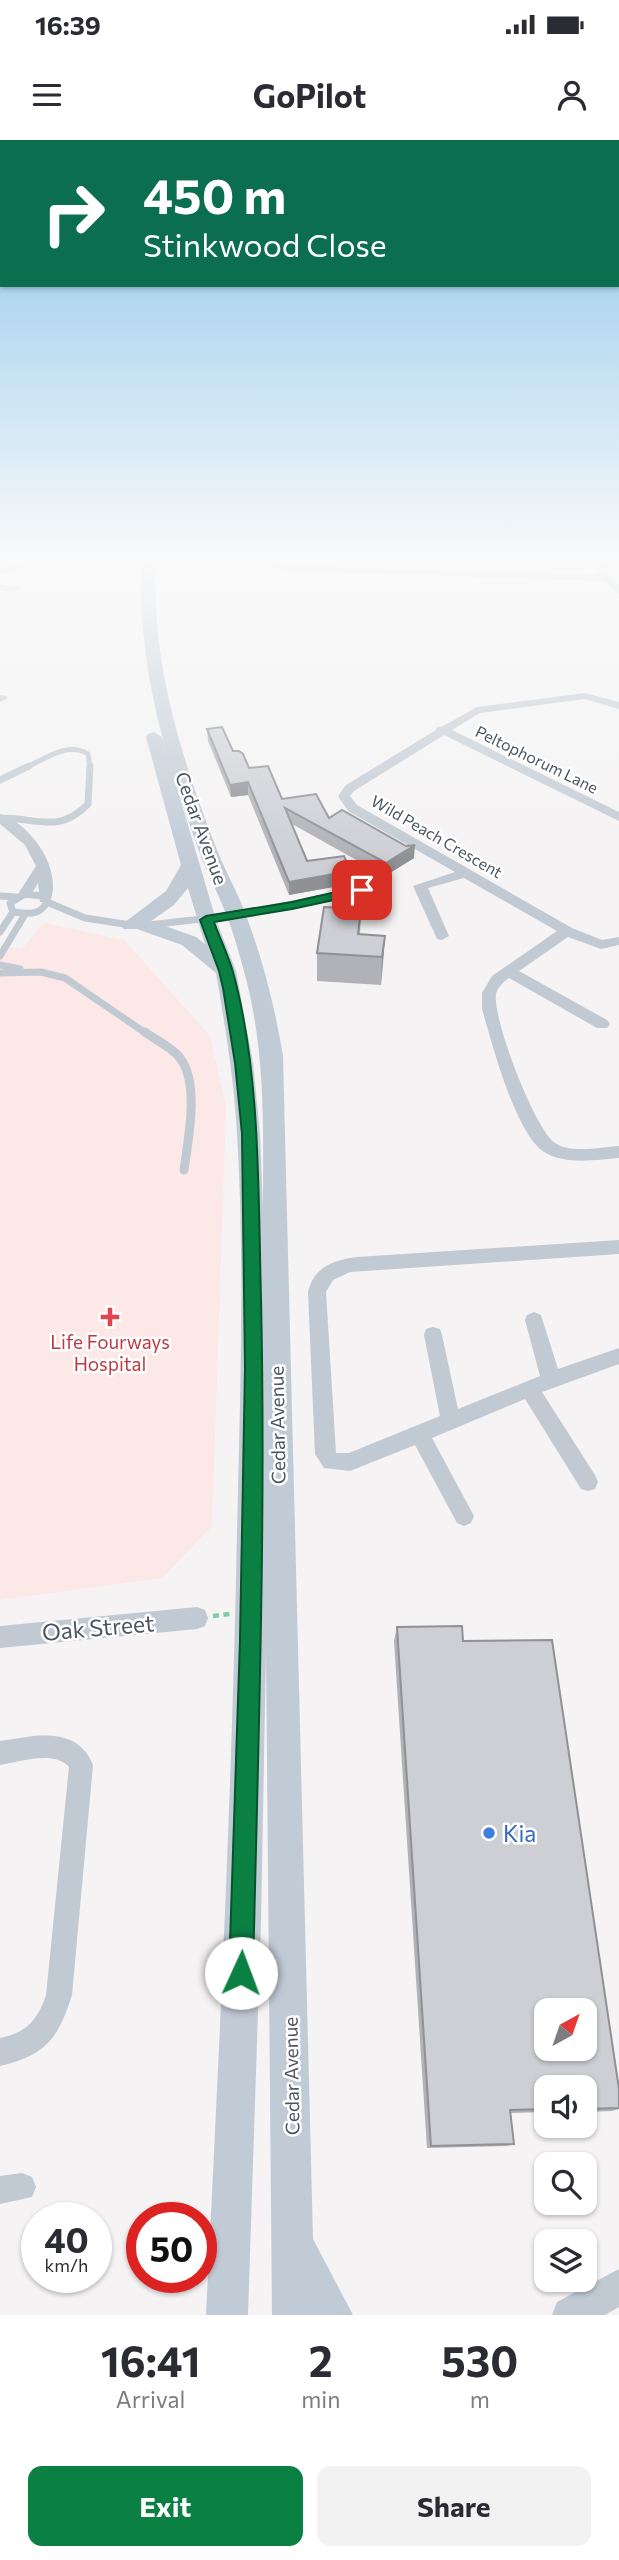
<!DOCTYPE html>
<style>
:root{--surface:#fff;--page:#f2f2f3;--text:#2b2b33;--muted:#7c7c81;--accent:#0b8043}
body{margin:0;font-family:Commissioner,sans-serif;background:var(--page);color:var(--text);height:100vh;display:flex;flex-direction:column;font-size:26px;white-space:nowrap}
*{box-sizing:border-box;margin:0}
p{font-size:23px;color:var(--muted)}
.icon{flex:none;width:38px;height:38px;fill:none;stroke:currentColor;stroke-width:2;stroke-linecap:round;stroke-linejoin:round}
.map{position:relative;height:2175px;overflow:hidden}
.sheet{display:flex;flex-direction:column;background:var(--surface);flex:1}
.sheet>*{flex:none}
.hud{position:absolute;left:0px;top:0px;width:620px;height:147px;box-shadow:0 2px 5px #0004;background:#0b6e4f;color:#fff;overflow:hidden}
.needle{width:46px;rotate:40deg}
.tools{position:absolute;left:534px;top:1858px;display:grid;gap:14px}
.tools a{display:grid;place-items:center;width:63px;height:63px;border-radius:14px;background:var(--surface);box-shadow:0 2px 5px #0004;font-size:35px}
.speed{position:absolute;left:21px;top:2062px;display:flex;gap:14px;font-size:35px;font-weight:700;text-align:center}
.speed>*{display:grid;place-content:center;width:91px;height:91px;border-radius:50%;background:var(--surface);box-shadow:0 2px 5px #0004;line-height:1}
.speed small{font-size:18px;font-weight:400}
.speed .limit{border:10px solid #d22;background:#fff;color:#111}
.pin{position:absolute;display:grid;place-items:center;width:60px;height:60px;color:#fff;margin:-30px;border-radius:14px;box-shadow:0 4px 10px #0006}
.me{position:absolute;width:77px;margin:-38px;rotate:2deg;stroke-linejoin:round;filter:drop-shadow(0 0 5px #0008)}
.turn{display:flex;align-items:center;gap:24px;height:147px;padding:0 28px;font-size:32px}
.turn .icon{width:91px;height:91px;stroke-width:2.5}
.turn b{display:block;font-size:49px;line-height:60px}
.eta{display:flex;justify-content:space-evenly;align-items:center;height:119px;text-align:center}
.eta b{font-size:42px;font-weight:700;line-height:49px}
.primary-button{display:flex;gap:14px;margin-top:auto;padding:14px 28px}
.primary-button a{flex:1;height:80px;border-radius:14px;background:var(--accent);color:#fff;font-size:28px;font-weight:700;line-height:80px;text-align:center}
.primary-button a+a{background:var(--page);color:var(--text)}
.status{display:flex;justify-content:space-between;align-items:center;height:49px;padding:0 35px;background:var(--surface);direction:ltr}
.status svg{height:19px;fill:currentColor}
header{display:flex;justify-content:space-between;align-items:center;height:91px;padding:0 28px;background:var(--surface);font-size:32px;font-weight:700}
.map>svg:first-child{display:block}
</style>
<div class="status"><b>16:39</b><svg viewBox="0 0 49 12"><path d="M0 12V9h3v3zM5 12V6h3v6zM10 12V3h3v9zM15 12V0h3v12zM26 1h20v11H26zM47 4h2v5h-2z"/></svg></div>
<header><svg class="icon" aria-label="menu" viewBox="0 0 24 24"><path d="M4 6h16M4 12h16M4 18h16"/></svg>GoPilot<svg class="icon" aria-label="person" viewBox="0 0 24 24"><circle cx="12" cy="8" r="4"/><path d="M4 21q1-7 8-7t8 7"/></svg></header>
<div class="map">
<svg width="619" height="2175" viewBox="0 0 619 2175">
<rect width="100%" height="100%" fill="#f5f3f3"/>
<path fill="#fce8e6" d="M44 783 124 800 210 896 226 967 212 1386 162 1438 0 1460V805L22 809Z"/>
<g fill="none" stroke-linecap="round" stroke-linejoin="round">
<path stroke="#7ad0a6" stroke-width="4.5" stroke-dasharray="6 4.5" stroke-linecap="butt" d="M213 1476 230 1474"/>
<path stroke="#c1cad2" stroke-width="5" d="M25 628C45 619 68 601 88 614L90 628"/>
<path stroke="#c1cad2" stroke-width="7" d="M0 640 29 626
M1 678C37 678 59 694 88 664L90 626
M25 754 42 756 47 762C40 776 27 774 13 772L10 763Z
M0 756 16 757
M47 762 85 778 131 785
M149 785 236 775 368 749
M0 792 13 772
M0 816 24 776
M0 825 20 829
M0 833 41 832 65 838 147 894"/>
<path stroke="#c1cad2" stroke-width="9" d="M145 892C155 900 172 907 180 918 200 944 188 1000 184 1030"/>
<path fill="#c1cad2" fill-rule="evenodd" d="M51 415H69L0 435V429Z
M255 415H265L269 421 286 425 599 435 595 415H605L609 434 619 445V454L604 441 286 431 263 425Z
M0 444 18 447 19 449 14 452 0 450Z
M585 553 619 562V569L585 559 480 573 452 590 619 672V681L444 595 354 651 350 656 357 665 572 788 602 800 619 797V805L601 809 568 797 519 831 607 880 610 884 607 888H597L509 838C503 842 498 847 496 854 492 878 535 990 555 1003 571 1014 601 1007 619 1006V1018C596 1020 565 1025 544 1012 515 993 492 903 482 869V853L492 836 557 791 464 738 428 748 449 796 442 800 437 799 413 746 455 732 348 671 338 656 346 645 436 590 437 587 443 586 477 567Z
M0 555 6 556 8 558 0 562Z
M0 674C31 684 63 729 50 762H40L38 743 30 757 25 758 18 754 36 726 25 705 0 684Z
M619 1100V1114L350 1132 333 1140 326 1152 336 1313H349L440 1276 424 1195 426 1189 433 1187 440 1189 442 1195 458 1269 540 1236 525 1180 527 1175 534 1172 541 1175 558 1229 619 1208V1224L542 1252 595 1335 598 1342 595 1349 588 1351 581 1349 525 1259 432 1298 474 1376 471 1383 464 1386 457 1383 415 1305 350 1331 324 1328 315 1314 308 1152C314 1127 333 1120 357 1117Z
M197 1467 205 1470 208 1478 205 1486 197 1489 0 1508V1486Z
M33 1596C60 1594 82 1598 93 1625L72 1855C58 1899 46 1915 0 1926V1898C26 1893 38 1880 46 1855L69 1627C54 1610 20 1622 0 1625V1601Z
M22 2033 32 2037 36 2047 32 2057 0 2064V2036Z"/>
<path fill="#c1cad2" fill-rule="evenodd" d="M619 2129V2167L605 2175H552L557 2162Z"/>
<path fill="#c1cbd6" fill-rule="evenodd" d="M142 415H156C150 518 180 615 217 710 225 731 237 751 245 773 263 819 275 868 283 916L313 2099 353 2175H272L266 1512 261 1781 248 2175H206C219 1914 232 1653 237 1392 240 1260 245 1125 237 993 234 939 225 886 216 833L182 805 137 789H124L121 785 166 751 181 725 146 597 148 594 154 592 162 597 216 780 236 831 253 923 260 994 263 1068C263 987 266 914 245 835 239 813 233 790 224 769 216 749 206 731 199 711 164 615 135 517 142 415ZM188 748 205 804 196 797 151 781 174 765Z"/>
</g>
<path fill="#b0b2b7" d="M207 589 233 611 282 659 329 678 414 718 385 736 292 684 307 721 351 731 350 744 289 755 248 655 231 657 208 601Z
M361 769 360 794 385 796 381 845 317 841V813Z
M397 1487 463 1501 619 1949V1969L612 1971 584 1972V1948H546V1972L511 1973 514 2004 507 2006 427 2008 394 1501Z"/>
<path fill="#909195" d="M248 642V655L231 657 230 645Z
M415 705 414 718 385 736 386 723Z
M351 731 350 744 289 755V742Z
M385 796 383 823 381 845 382 817Z"/>
<path fill="#cdcfd5" stroke="#909195" stroke-width="2" fill-rule="evenodd" d="M222 587 233 611H239L243 614 249 628 268 626 282 659 316 654 329 678 342 670 406 706 415 705 386 723 285 668 307 721 344 716 351 731 289 742 248 642 230 645 207 589Z
M324 767 361 769 358 794 385 796 382 817 317 813Z
M462 1486 463 1501 552 1500 619 1949V1968L584 1969V1948H546V1969L510 1970 514 2004 431 2006 397 1487ZM546 1871H584V1909H546Z"/>
<linearGradient id="sky" x2="0" y2="1"><stop stop-color="#85c3ea"/><stop offset="0.58" stop-color="#fafafa"/><stop offset="1" stop-color="#fafafa" stop-opacity="0"/></linearGradient>
<rect width="619" height="720" fill="url(#sky)"/>
<path fill="#0b8043" stroke="#07532c" stroke-width="2" d="M362 746 368 750 366 753 292 769 214 782C220 799 228 815 233 832 261 934 258 1054 261 1159 266 1384 258 1609 253 1833L249 1842 241 1845 232 1842 229 1833 240 1500 245 1228 242 994 235 923 223 848 219 831 200 780 206 776 292 762Z"/>
<path fill="#e0444e" stroke="#fff" stroke-width="2.5" d="M106.5 1166.5h7v7h7v7h-7v7h-7v-7h-7v-7h7z"/>
<circle fill="#3f7fe0" stroke="#fff" stroke-width="2.5" cx="489" cy="1693" r="7"/>
<g text-anchor="middle" dominant-baseline="central" stroke-width="5" stroke-linejoin="round" paint-order="stroke">
<g font-size="16" fill="#4a5661" stroke="#fff">
<text transform="translate(537 619) rotate(26)">Peltophorum Lane</text>
<text transform="translate(437 696) rotate(30)">Wild Peach Crescent</text>
</g>
<g font-size="19" fill="#4a5661" stroke="#fff">
<text transform="translate(202 688) rotate(70)">Cedar Avenue</text>
<text transform="translate(277 1285) rotate(-91)">Cedar Avenue</text>
<text transform="translate(291 1936) rotate(-91)">Cedar Avenue</text>
</g>
<g font-size="19" fill="#be3a42" stroke="#fff">
<text x="110" y="1201">Life Fourways<tspan x="110" dy="22">Hospital</tspan></text>
</g>
<g font-size="23" fill="#4a5661" stroke="#fff">
<text transform="translate(98 1487) rotate(-5)">Oak Street</text>
</g>
<g font-size="23" fill="#366cbe" stroke="#fff" text-anchor="start">
<text x="503" y="1693">Kia</text>
</g>
</g>
</svg>
<div class="tools">
<a><svg class="needle" viewBox="-14 -14 28 28"><path d="M0-13l5 13h-10z" fill="#e53935"/><path d="M0 13l5-13h-10z" fill="#7c7c81"/></svg></a>
<a><svg class="icon" aria-label="sound" viewBox="0 0 24 24"><path d="M4 9h4l5-4v14l-5-4H4zM17 9q2 3 0 6"/></svg></a>
<a><svg class="icon" aria-label="search" viewBox="0 0 24 24"><circle cx="10" cy="10" r="6"/><path d="M15 15l6 6"/></svg></a>
<a><svg class="icon" aria-label="layers" viewBox="0 0 24 24"><path d="M12 4l9 5-9 5-9-5zM3 14l9 5 9-5"/></svg></a>
</div>
<div class="speed"><div>40<small>km/h</small></div><div class="limit">50</div></div>
<div class="pin" style="left:362px;top:750px;background:#d93025"><svg class="icon" aria-label="arrive" viewBox="0 0 24 24"><path d="M6 21V4h12l-3 4 3 4H6"/></svg></div>
<svg class="me" style="left:241px;top:1833px" viewBox="-20 -20 40 40"><circle r="19" fill="#fff"/><path d="M0-13L10 11 0 6-10 11z" fill="#0b8043"/></svg>
<div class="hud">
<div class="turn"><svg class="icon" aria-label="right" viewBox="0 0 24 24"><path d="M7 20v-9h11M14 6l5 5-5 5"/></svg><div><b>450 m</b>Stinkwood Close</div></div>
</div>
</div>
<section class="sheet">
<div class="eta">
<div><b>16:41</b><p>Arrival</p></div>
<div><b>2</b><p>min</p></div>
<div><b>530</b><p>m</p></div>
</div>
<div class="primary-button"><a>Exit</a><a>Share</a></div>
</section>
